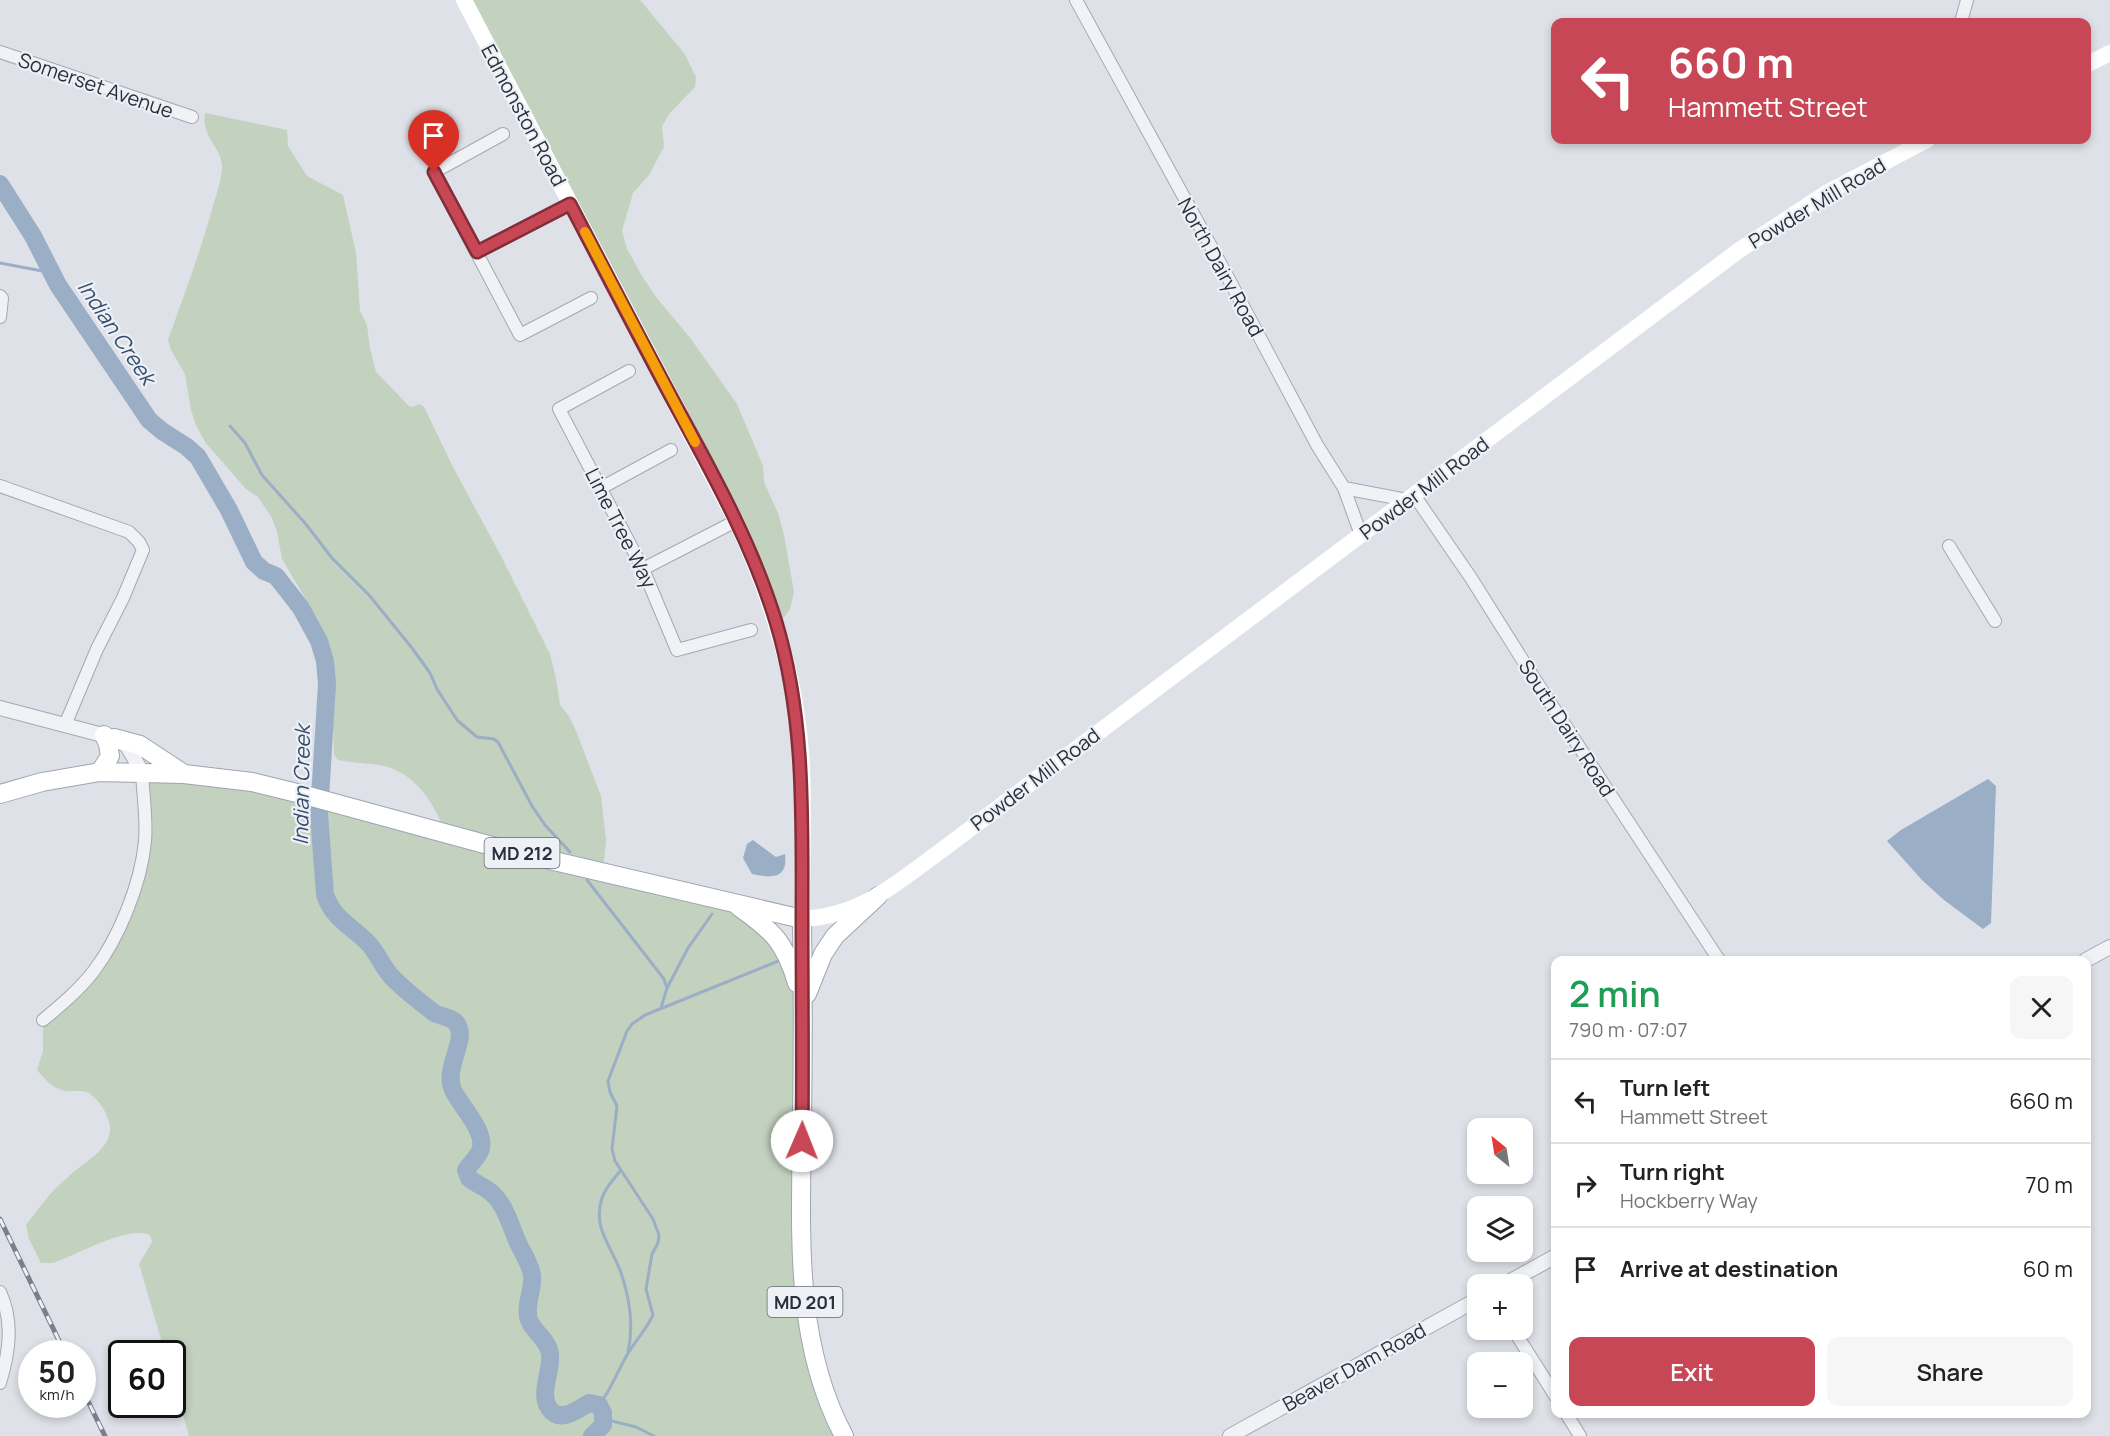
<!DOCTYPE html>
<meta charset="utf-8">
<style>
:root{--surface:#fff;--page:#f6f6f6;--text:#222;--muted:#767676;--line:#e0e0e0;--accent:#c84756}
body{margin:0;font-family:Manrope,sans-serif;background:var(--page);color:var(--text);height:100vh;display:flex;flex-direction:column;font-size:22px;white-space:nowrap}
*{box-sizing:border-box;margin:0}
p{font-size:20px;color:var(--muted)}
.icon{flex:none;width:33px;height:33px;fill:none;stroke:currentColor;stroke-width:2;stroke-linecap:round;stroke-linejoin:round}
.map{position:relative;flex:1;overflow:hidden}
.details{position:absolute;left:1551px;top:956px;width:540px;height:462px;display:flex;flex-direction:column;background:var(--surface);border-radius:12px;box-shadow:0 3px 9px #0003}
.details>*{flex:none}
.top-card{position:absolute;left:1551px;top:18px;width:540px;height:126px;border-radius:12px;box-shadow:0 3px 9px #0003;background:#c84756;color:#fff;overflow:hidden}
.needle{width:39px;rotate:330deg}
.controls{position:absolute;left:1467px;top:1118px;display:grid;gap:12px}
.controls a{display:grid;place-items:center;width:66px;height:66px;border-radius:12px;background:var(--surface);box-shadow:0 3px 9px #0003;font-size:30px}
.speed{position:absolute;left:18px;top:1340px;display:flex;gap:12px;font-size:30px;font-weight:700;text-align:center}
.speed>*{display:grid;place-content:center;width:78px;height:78px;border-radius:50%;background:var(--surface);box-shadow:0 3px 9px #0003;line-height:1}
.speed small{font-size:15px;font-weight:400}
.speed .limit{border:3px solid #111;border-radius:9px;background:#fff;color:#111}
.pin{position:absolute;display:grid;place-items:center;width:51px;height:51px;color:#fff;margin:-62px -26px;border-radius:50% 50% 50% 0;rotate:-45deg;box-shadow:0 0 6px #0007}
.pin .icon{rotate:45deg}
.me{position:absolute;width:66px;margin:-33px;rotate:1deg;stroke-linejoin:round;filter:drop-shadow(0 0 4px #0008)}
.turn{display:flex;align-items:center;gap:21px;height:126px;padding:0 18px;font-size:27px}
.turn .icon{width:78px;height:78px;stroke-width:2.5}
.turn b{display:block;font-size:42px;line-height:51px}
.round{display:grid;place-items:center;flex:none;width:63px;height:63px;border-radius:12px;background:var(--page)}
.head{display:flex;align-items:center;justify-content:space-between;height:102px;padding:0 18px}
h1{font-size:36px;font-weight:600;line-height:45px;color:#1e9e55}
.cta{display:flex;gap:12px;margin-top:auto;padding:12px 18px}
.cta a{flex:1;height:69px;border-radius:12px;background:var(--accent);color:#fff;font-size:24px;font-weight:600;line-height:69px;text-align:center}
.cta a+a{background:var(--page);color:var(--text)}
ul{padding:0;list-style:none}
li{display:flex;align-items:center;gap:18px;height:84px;padding:0 18px;border-top:2px solid var(--line)}
li div{flex:1}
li b{display:block;font-size:22px}
li em{font-style:normal}
.map>svg:first-child{display:block}
</style>
<div class="map">
<svg width="2110" height="1436" viewBox="0 0 2110 1436">
<rect width="100%" height="100%" fill="#dee1e7"/>
<path fill="#c3d1bf" d="M464 0H640L684 53 696 77 695 87 670 113 662 126 664 147 649 175 633 193 622 231 627 249 642 276 656 297 691 339 737 404 763 466 764 482 778 513 784 535 794 592 790 609 777 627 761 576Z
M205 113 287 130 288 146 307 176 343 195 356 253 360 311 367 325 370 348 376 372 409 406 413 407 419 404 424 407 454 469 501 556 550 654 556 678 560 705 569 716 576 731 601 796 606 840 603 872 736 904 774 935 803 1004 804 1288 844 1436H189L173 1379 172 1353H165L139 1264 152 1242 150 1235C128 1225 76 1255 53 1263H41L29 1239 26 1225C39 1208 51 1191 68 1177 87 1159 122 1145 106 1114 103 1106 96 1098 89 1093 81 1089 70 1093 62 1090 51 1087 44 1078 37 1070L43 1051V1020L112 943 144 850 142 772 184 774 445 833C435 803 414 771 380 765 366 763 352 763 338 760L334 755 331 660 328 648 318 620 282 559 277 532 272 518 258 497 246 489 205 442 196 425 191 410 185 374 171 350 168 340C183 298 199 256 211 213 215 198 221 184 222 168 223 148 201 138 205 113Z"/>
<path fill="#9aaec6" d="M1988 779 1996 786 1991 923 1983 929 1944 900 1922 880 1887 841 1901 830Z
M753 840 776 857 785 854C788 880 771 878 752 874L743 858 747 844Z"/>
<g fill="none" stroke-linecap="round" stroke-linejoin="round">
<path stroke="#9aaec6" stroke-width="3" d="M0 263 53 273
M230 426 245 443 262 475 305 523 332 558 369 595 412 648 430 673 437 689 457 720 477 737 494 739 498 742 532 806 545 825 570 852
M587 880 664 979 667 988 661 1008
M667 988 688 948 712 914
M620 1171C614 1179 605 1188 602 1198 592 1229 612 1246 621 1273 630 1299 634 1325 628 1352
M599 1405C611 1390 617 1372 627 1355 635 1341 646 1330 653 1315L646 1289 652 1254 658 1243 659 1235 653 1219 615 1161 612 1149 617 1106 610 1092 608 1081 627 1031 632 1024 645 1015 781 960
M604 1419 636 1427 654 1436"/>
<path stroke="#9aaec6" stroke-width="18" d="M0 184 33 236 58 285 149 420 162 431 187 447 198 457 229 510 254 562 264 571 276 576 301 608 319 641 325 661 327 684 319 814 325 895C335 922 353 926 370 945 378 955 383 967 391 976 403 989 419 1001 433 1012 440 1017 453 1017 457 1024 468 1040 443 1068 453 1090 461 1107 488 1133 480 1151 477 1158 470 1164 466 1170L469 1178C475 1183 482 1186 488 1190 506 1203 510 1226 519 1245 524 1255 530 1264 532 1275 534 1290 524 1305 529 1320 534 1333 548 1339 550 1354 552 1370 539 1394 549 1408 560 1424 577 1410 589 1403L599 1405 603 1413V1425L592 1436"/>
<defs>
<path id="minor" d="M1076 0 1225 272 1317 445 1344 488 1361 535
M1961 22 1967 0
M0 52 192 117
M503 134 434 172 520 335 591 298
M477 252 570 204
M0 296 2 298 0 317
M629 371 559 409 643 569 677 650 751 630
M0 486 129 532 139 542 143 550 123 598 97 649 65 725
M601 488 671 450
M1344 488 1407 500
M1414 495 1471 578 1532 675 1719 960
M1949 546 1995 621
M643 569 736 521
M43 1020C61 1005 79 990 93 972 119 938 141 884 145 841 147 819 143 795 142 772
M0 1292C14 1322 9 1353 0 1383
M1513 1329 1556 1397
M1566 1413 1580 1436"/>
<path id="tertiary" d="M0 708 114 738 127 746 142 772
M2086 960 2110 947
M1505 1284 1556 1256
M1230 1436 1478 1299"/>
<path id="primary" d="M114 738 140 745 184 774
M100 772 110 756 108 744 104 735
M0 794 42 782 100 772 184 774 252 782 301 794 503 849 802 919C803 987 803 1055 802 1124 801 1228 793 1341 844 1436
M739 907C773 931 785 942 797 983
M807 994 823 954 835 936 878 896"/>
</defs>
<use href="#minor" stroke="#a4a8b1" stroke-width="14"/>
<use href="#tertiary" stroke="#a4a8b1" stroke-width="16"/>
<use href="#primary" stroke="#9ea5b2" stroke-width="20"/>
<use href="#minor" stroke="#f1f2f6" stroke-width="12"/>
<use href="#tertiary" stroke="#f1f2f6" stroke-width="14"/>
<path stroke="#fff" stroke-width="16" d="M464 0 736 521C772 599 798 681 802 767 804 818 802 868 802 919 862 916 896 883 942 850L1738 251 1828 192 1927 140
M2086 65 2110 53"/>
<use href="#primary" stroke="#fff" stroke-width="18"/>
<defs>
<path id="rail" d="M0 1219 65 1353
M82 1389 105 1436"/>
</defs>
<use href="#rail" stroke="#788090" stroke-width="5"/>
<use href="#rail" stroke="#edf0f5" stroke-width="3" stroke-dasharray="9" stroke-linecap="butt"/>
</g>
<g fill="none" stroke-linecap="round" stroke-linejoin="round">
<defs>
<path id="route" d="M434 172 477 252 570 204C605 271 640 339 676 406 714 476 753 546 776 622 805 718 802 814 802 913 802 989 803 1065 802 1141"/>
</defs>
<use href="#route" stroke="#822e38" stroke-width="15"/>
<use href="#route" stroke="#c84756" stroke-width="10"/>
<path stroke="#f59e0b" stroke-width="10" d="M585 232 695 442"/>
</g>
<g text-anchor="middle" dominant-baseline="central" stroke-width="4.5" stroke-linejoin="round" paint-order="stroke">
<g fill="#edf0f5" stroke="#636974" stroke-width="1.5">
<rect x="484.5" y="838" width="75" height="30" rx="4.5"/>
<rect x="767.5" y="1287" width="75" height="30" rx="4.5"/>
</g>
<g font-size="18" font-weight="bold" fill="#282f3d">
<text x="522" y="853">MD 212</text>
<text x="805" y="1302">MD 201</text>
</g>
<g font-size="20" fill="#282f3d" stroke="#edf0f5">
<text transform="translate(96 85) rotate(19)">Somerset Avenue</text>
<text transform="translate(524 115) rotate(62)">Edmonston Road</text>
<text transform="translate(1817 203) rotate(-31)">Powder Mill Road</text>
<text transform="translate(1221 267) rotate(61)">North Dairy Road</text>
<text transform="translate(1424 488) rotate(-37)">Powder Mill Road</text>
<text transform="translate(621 528) rotate(63)">Lime Tree Way</text>
<text transform="translate(1567 728) rotate(57)">South Dairy Road</text>
<text transform="translate(1035 779) rotate(-37)">Powder Mill Road</text>
<text transform="translate(1354 1367) rotate(-29)">Beaver Dam Road</text>
</g>
<g font-size="21" font-style="italic" fill="#344d6f" stroke="#edf0f5">
<text transform="translate(117 332) rotate(56)">Indian Creek</text>
<text transform="translate(301 785) rotate(-89)">Indian Creek</text>
</g>
</g>
</svg>
<div class="controls">
<a><svg class="needle" viewBox="-14 -14 28 28"><path d="M0-13l5 13h-10z" fill="#e53935"/><path d="M0 13l5-13h-10z" fill="#767676"/></svg></a>
<a><svg class="icon" aria-label="layers" viewBox="0 0 24 24"><path d="M12 4l9 5-9 5-9-5zM3 14l9 5 9-5"/></svg></a>
<a>+</a>
<a>−</a>
</div>
<div class="speed"><div>50<small>km/h</small></div><div class="limit">60</div></div>
<div class="pin" style="left:434px;top:172px;background:#d93025"><svg class="icon" aria-label="arrive" viewBox="0 0 24 24"><path d="M6 21V4h12l-3 4 3 4H6"/></svg></div>
<svg class="me" style="left:802px;top:1141px" viewBox="-20 -20 40 40"><circle r="19" fill="#fff"/><path d="M0-13L10 11 0 6-10 11z" fill="#c84756"/></svg>
<div class="top-card">
<div class="turn"><svg class="icon" aria-label="left" viewBox="0 0 24 24"><path d="M17 20v-9H6M10 6l-5 5 5 5"/></svg><div><b>660 m</b>Hammett Street</div></div>
</div>
<section class="details">
<div class="head"><div><h1>2 min</h1><p>790 m · 07:07</p></div><a class="round"><svg class="icon" aria-label="close" viewBox="0 0 24 24"><path d="M6 6l12 12M18 6L6 18"/></svg></a></div>
<ul>
<li><svg class="icon" aria-label="left" viewBox="0 0 24 24"><path d="M17 20v-9H6M10 6l-5 5 5 5"/></svg><div><b>Turn left</b><p>Hammett Street</p></div><em>660 m</em></li>
<li><svg class="icon" aria-label="right" viewBox="0 0 24 24"><path d="M7 20v-9h11M14 6l5 5-5 5"/></svg><div><b>Turn right</b><p>Hockberry Way</p></div><em>70 m</em></li>
<li><svg class="icon" aria-label="arrive" viewBox="0 0 24 24"><path d="M6 21V4h12l-3 4 3 4H6"/></svg><div><b>Arrive at destination</b></div><em>60 m</em></li>
</ul>
<div class="cta"><a>Exit</a><a>Share</a></div>
</section>
</div>
